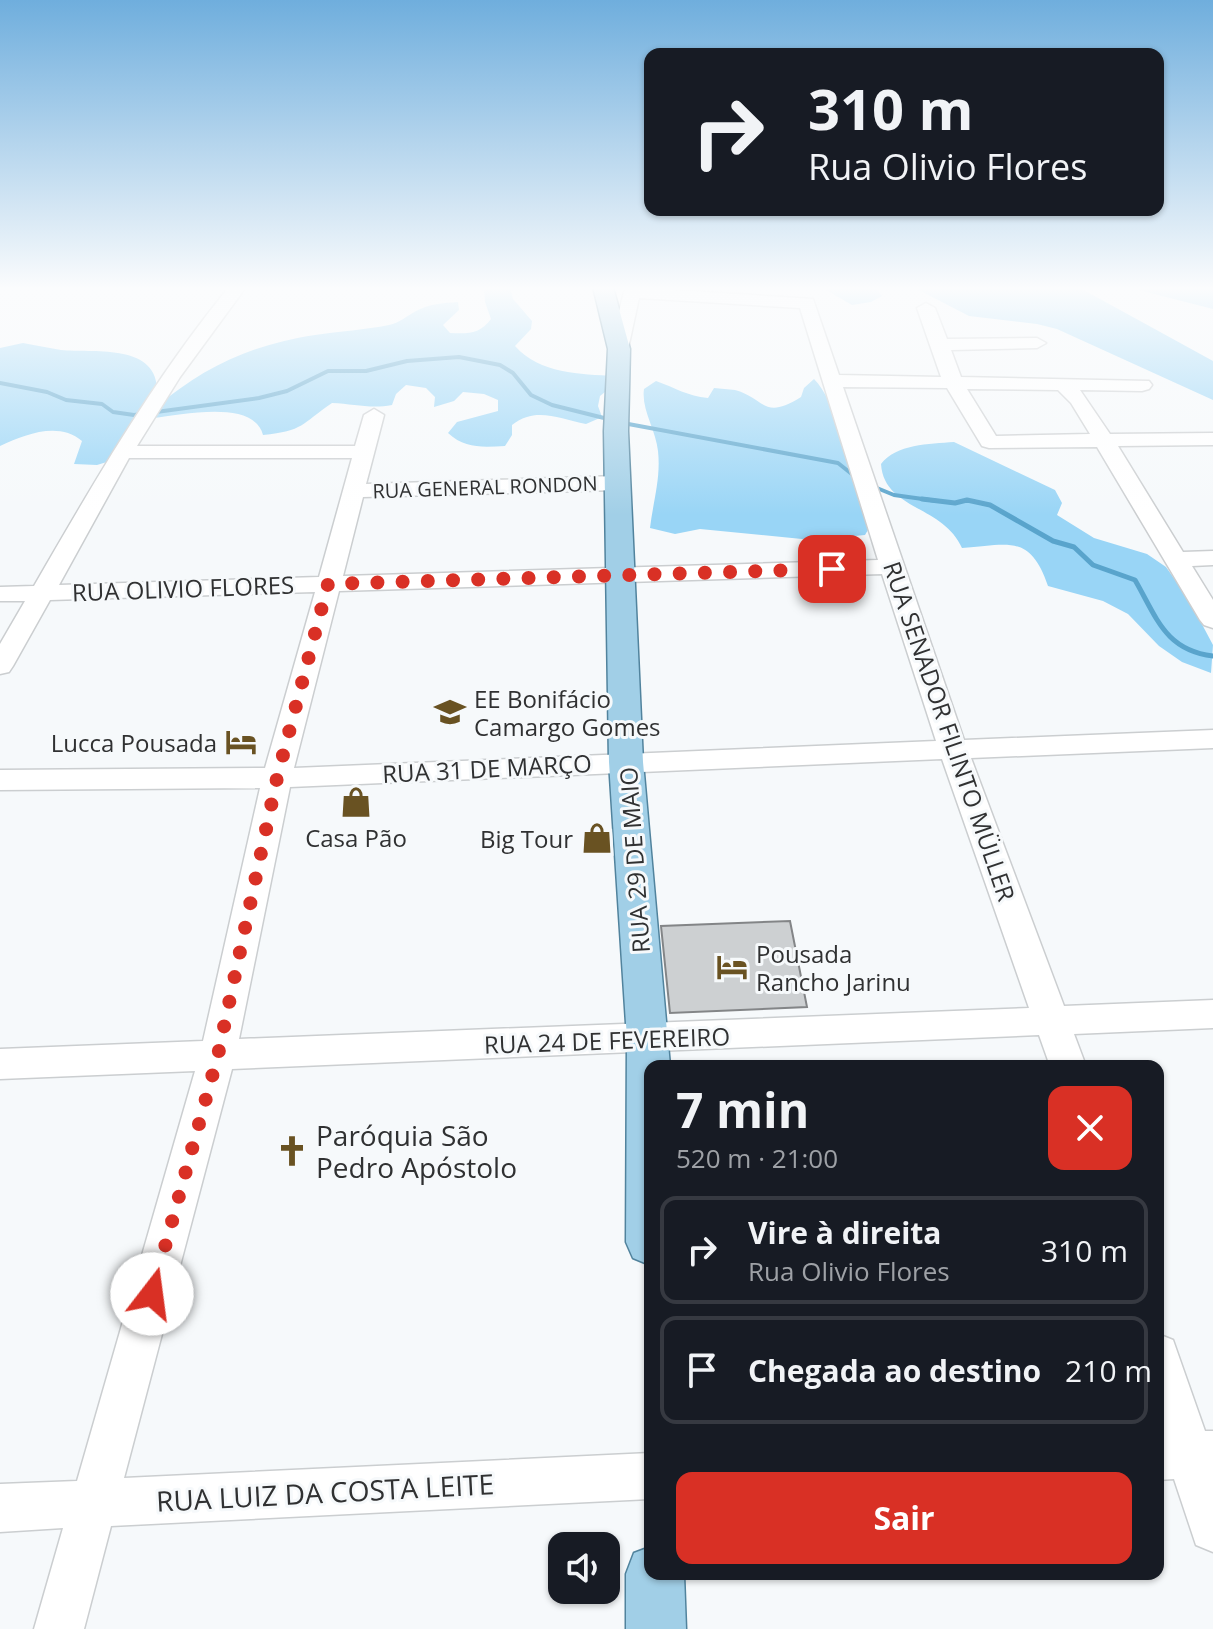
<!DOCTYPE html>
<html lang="pt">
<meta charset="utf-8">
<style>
:root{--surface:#171b24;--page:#20242c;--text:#f1f3f6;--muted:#9ea1a6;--line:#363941;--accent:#d93025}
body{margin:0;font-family:"Open Sans",sans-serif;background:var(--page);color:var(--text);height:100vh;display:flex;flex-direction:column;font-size:30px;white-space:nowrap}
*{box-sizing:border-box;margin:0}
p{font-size:26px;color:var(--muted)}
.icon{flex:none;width:44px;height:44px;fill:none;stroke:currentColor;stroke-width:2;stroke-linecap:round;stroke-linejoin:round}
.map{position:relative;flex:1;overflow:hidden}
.drawer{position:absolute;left:644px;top:1060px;width:520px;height:520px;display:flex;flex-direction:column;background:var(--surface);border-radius:16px;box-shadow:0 2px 6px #0004}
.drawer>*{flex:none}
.hud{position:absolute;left:644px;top:48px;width:520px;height:168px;border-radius:16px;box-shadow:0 2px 6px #0004;background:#171b24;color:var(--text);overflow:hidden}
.tools{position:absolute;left:548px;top:1532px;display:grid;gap:16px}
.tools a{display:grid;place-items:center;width:72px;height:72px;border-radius:16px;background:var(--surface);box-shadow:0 2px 6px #0004;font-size:40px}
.pin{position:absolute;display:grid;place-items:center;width:68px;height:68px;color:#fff;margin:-34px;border-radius:16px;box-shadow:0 4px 12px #0006}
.me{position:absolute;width:88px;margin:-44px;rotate:15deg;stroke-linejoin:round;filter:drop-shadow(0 0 6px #0008)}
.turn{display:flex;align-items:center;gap:28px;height:168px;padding:0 32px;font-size:36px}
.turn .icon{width:104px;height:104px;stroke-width:2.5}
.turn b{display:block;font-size:56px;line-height:68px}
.round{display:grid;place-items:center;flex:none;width:84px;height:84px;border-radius:16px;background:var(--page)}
.headline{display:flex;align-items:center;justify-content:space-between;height:136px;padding:0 32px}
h1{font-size:48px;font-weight:700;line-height:60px}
.action{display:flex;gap:16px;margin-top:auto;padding:16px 32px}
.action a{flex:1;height:92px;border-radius:16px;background:var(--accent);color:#fff;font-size:32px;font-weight:700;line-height:92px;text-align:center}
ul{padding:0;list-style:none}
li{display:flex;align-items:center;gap:24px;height:108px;margin:0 16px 12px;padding:0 16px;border:4px solid var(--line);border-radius:16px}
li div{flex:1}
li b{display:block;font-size:30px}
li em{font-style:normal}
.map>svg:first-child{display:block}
</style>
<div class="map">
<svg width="1213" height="1629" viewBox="0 0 1213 1629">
<rect width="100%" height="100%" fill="#f6f9fb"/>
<path fill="#99d5f6" d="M484 287H510L513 299 532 321 531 329 515 346C540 374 580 374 615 376L610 388 600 396 598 406 602 417 586 424C559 419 536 406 512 425V435L505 446C483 447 465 449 448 433L457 422 498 411V400L484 394 463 392 454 401 434 407 435 397 426 388 406 385 396 394 392 405C371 409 354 404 332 403 301 424 304 431 263 435 254 399 182 415 154 418L155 408C205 366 251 345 315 335 340 331 365 330 389 325 399 323 407 316 416 311 429 304 443 303 458 302L459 310 443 325 450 333C468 334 480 334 491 319L485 302Z
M821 287H875L882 296 871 302 852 305Z
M913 287 1080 288 1213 361V400L1057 329 1037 324 969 316Z
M1127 287H1213V309Z
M23 343C35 345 48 348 61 350 91 353 155 343 157 388L110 461 97 465 74 464 82 441C59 421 25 434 0 446V348Z
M814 379C837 401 861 489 872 523L865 535 812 540 700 529 675 534 650 528C653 502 661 479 658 451 656 430 641 409 644 389L656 381C676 388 687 396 708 398L714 388C721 389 728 389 735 390 765 398 763 421 801 397L804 388Z
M954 442 1055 490 1062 503 1057 515 1094 538 1147 554 1166 567 1188 598 1213 645 1211 673 1182 662 1159 646 1128 614 1103 601 1048 586C1030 533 1008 545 962 548 943 505 884 510 881 464 896 444 929 444 954 442Z"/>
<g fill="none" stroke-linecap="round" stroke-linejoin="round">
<path stroke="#59a4cc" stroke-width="4" d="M0 383 47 392 66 400 102 404 113 412 134 415 259 398 287 391 328 371H366L407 361 459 357 500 365 513 373 531 395 552 405 612 420
M623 423 838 463 858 479
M872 486 894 495 937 501
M965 501H970"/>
<path stroke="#59a4cc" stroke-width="5" d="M922 499 955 503 967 500 990 505 1053 541 1074 547 1093 565 1135 580C1157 618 1165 650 1213 656"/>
</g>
<path fill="#cdd0d2" stroke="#838587" stroke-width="2" d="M790 921 807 1007 670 1013 661 926Z"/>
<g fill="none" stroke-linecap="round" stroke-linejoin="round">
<defs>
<path id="minor" d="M229 287H246L180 377 137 446H355L364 415 374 409 384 415 366 484 617 476 628 483 617 490 363 497 343 576 878 560 800 308 639 298 628 349 619 355 610 349 625 287 813 299 839 375 941 377 917 308 926 303 935 308 947 339 1037 338 1046 343 1037 348 951 350 961 377 1149 381 1152 385 1149 389 1142 391 1080 390 1110 434 1213 433V445L1118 446 1183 552 1213 551V565L1192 566 1213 600V628L1204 625 1200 620 1097 447 989 448 982 446 947 388 843 387 964 740 1213 730V748L971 758 1064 1006 1213 1000V1028L1074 1034 1086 1066H1050L1039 1035 232 1069 124 1478 650 1453V1499L111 1526 84 1629H34L63 1528 0 1532V1484L77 1481 195 1071 0 1079V1049L203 1041 260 788 0 790V770L265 768 315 592 50 600 13 666 9 672 0 674V644L25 601H0V587L34 586C94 482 153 380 229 287ZM967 389 1058 390 1071 403 1090 434 996 436ZM129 458H352L319 577 59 585ZM882 574 936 741 294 768 339 591ZM942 759 1029 1008 239 1039 290 787Z
M1158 1334 1173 1340 1205 1431H1213V1552L1196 1545 1174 1479 1158 1480Z"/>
<path id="major" d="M593 287H613L630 349 628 431 643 762 670 1066H650V1265L633 1258 626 1242 627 1039 609 762 604 431 608 349Z
M650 1547V1574H684L686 1629H626V1574L634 1553Z"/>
</defs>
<use href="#minor" stroke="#cbced0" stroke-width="3"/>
<use href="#major" stroke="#51839d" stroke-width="3"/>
<use href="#minor" fill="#fff" fill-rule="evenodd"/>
<use href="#major" fill="#a1cfe7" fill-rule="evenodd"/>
</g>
<linearGradient id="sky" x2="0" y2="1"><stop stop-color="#6faedd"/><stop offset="0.56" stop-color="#fbfcfd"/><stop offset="1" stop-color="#fbfcfd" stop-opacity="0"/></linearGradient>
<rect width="1213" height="515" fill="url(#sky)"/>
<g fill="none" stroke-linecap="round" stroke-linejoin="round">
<path stroke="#d93025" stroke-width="14" stroke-dasharray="0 25.2" d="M152 1294 218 1055 277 778 328 584 832 569"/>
</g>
<defs>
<symbol id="school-bare" viewBox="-9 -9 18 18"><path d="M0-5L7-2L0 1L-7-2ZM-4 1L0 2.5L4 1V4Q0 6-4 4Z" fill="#695222" stroke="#f6f9fb" stroke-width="2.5" paint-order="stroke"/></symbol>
<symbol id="hotel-bare" viewBox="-9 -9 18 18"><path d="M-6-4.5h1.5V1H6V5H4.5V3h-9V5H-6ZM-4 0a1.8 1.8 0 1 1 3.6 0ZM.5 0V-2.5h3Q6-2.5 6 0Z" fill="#695222" stroke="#f6f9fb" stroke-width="2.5" paint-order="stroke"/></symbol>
<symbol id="shop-bare" viewBox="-9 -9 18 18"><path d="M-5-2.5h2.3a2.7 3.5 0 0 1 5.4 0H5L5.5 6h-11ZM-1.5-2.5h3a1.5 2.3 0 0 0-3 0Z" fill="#695222" stroke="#f6f9fb" stroke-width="2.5" paint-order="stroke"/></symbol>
<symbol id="church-bare" viewBox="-9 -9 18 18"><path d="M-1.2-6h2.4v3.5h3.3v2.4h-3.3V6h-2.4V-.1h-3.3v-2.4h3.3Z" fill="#695222" stroke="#f6f9fb" stroke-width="2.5" paint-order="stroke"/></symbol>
</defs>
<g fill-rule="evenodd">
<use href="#school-bare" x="428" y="690" width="44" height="44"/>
<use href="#hotel-bare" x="219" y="720" width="44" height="44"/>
<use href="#shop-bare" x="334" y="780" width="44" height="44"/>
<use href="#shop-bare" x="575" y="816" width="44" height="44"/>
<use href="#hotel-bare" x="710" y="945" width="44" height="44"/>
<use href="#church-bare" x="270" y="1129" width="44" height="44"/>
</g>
<g text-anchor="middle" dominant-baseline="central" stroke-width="6" stroke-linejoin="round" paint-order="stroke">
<g font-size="20" fill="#303132" stroke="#f6f9fb">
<text transform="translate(485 487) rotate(-2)">RUA GENERAL RONDON</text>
</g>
<g font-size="24" fill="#303132" stroke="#f6f9fb">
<text transform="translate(183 588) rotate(-2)">RUA OLIVIO FLORES</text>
<text transform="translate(950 731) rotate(71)">RUA SENADOR FILINTO MÜLLER</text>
<text transform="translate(487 768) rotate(-3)">RUA 31 DE MARÇO</text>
<text transform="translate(634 860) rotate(-94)">RUA 29 DE MAIO</text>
<text transform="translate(607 1040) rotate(-2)">RUA 24 DE FEVEREIRO</text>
</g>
<g font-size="24" fill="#303132" stroke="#f6f9fb" text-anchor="start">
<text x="474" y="698">EE Bonifácio<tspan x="474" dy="28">Camargo Gomes</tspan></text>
<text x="217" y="742" text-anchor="end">Lucca Pousada</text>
<text x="356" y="837" text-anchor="middle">Casa Pão</text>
<text x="573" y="838" text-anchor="end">Big Tour</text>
<text x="756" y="953">Pousada<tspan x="756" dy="28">Rancho Jarinu</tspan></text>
</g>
<g font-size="28" fill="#303132" stroke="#f6f9fb" text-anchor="start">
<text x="316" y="1135">Paróquia São<tspan x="316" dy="32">Pedro Apóstolo</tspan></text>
</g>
<g font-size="28" fill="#303132" stroke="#f6f9fb">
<text transform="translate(325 1492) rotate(-3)">RUA LUIZ DA COSTA LEITE</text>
</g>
</g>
</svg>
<div class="tools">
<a><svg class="icon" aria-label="sound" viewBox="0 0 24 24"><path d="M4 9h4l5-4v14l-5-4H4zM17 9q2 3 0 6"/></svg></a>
</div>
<div class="pin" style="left:832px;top:569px;background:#d93025"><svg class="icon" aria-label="arrive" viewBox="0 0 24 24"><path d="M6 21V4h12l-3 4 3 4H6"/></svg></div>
<svg class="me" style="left:152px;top:1294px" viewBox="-20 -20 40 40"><circle r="19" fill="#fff"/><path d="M0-13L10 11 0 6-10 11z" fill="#d93025"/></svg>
<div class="hud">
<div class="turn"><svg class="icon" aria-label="right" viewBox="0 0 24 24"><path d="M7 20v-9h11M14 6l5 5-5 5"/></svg><div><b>310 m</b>Rua Olivio Flores</div></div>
</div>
<section class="drawer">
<div class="headline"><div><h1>7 min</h1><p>520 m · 21:00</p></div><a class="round" style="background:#d93025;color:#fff"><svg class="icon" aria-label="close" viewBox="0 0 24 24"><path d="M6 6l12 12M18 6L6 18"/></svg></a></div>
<ul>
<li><svg class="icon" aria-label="right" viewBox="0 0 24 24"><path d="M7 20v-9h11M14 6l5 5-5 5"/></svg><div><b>Vire à direita</b><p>Rua Olivio Flores</p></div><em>310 m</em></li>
<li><svg class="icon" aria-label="arrive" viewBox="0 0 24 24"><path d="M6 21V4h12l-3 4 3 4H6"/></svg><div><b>Chegada ao destino</b></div><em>210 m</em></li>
</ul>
<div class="action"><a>Sair</a></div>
</section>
</div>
